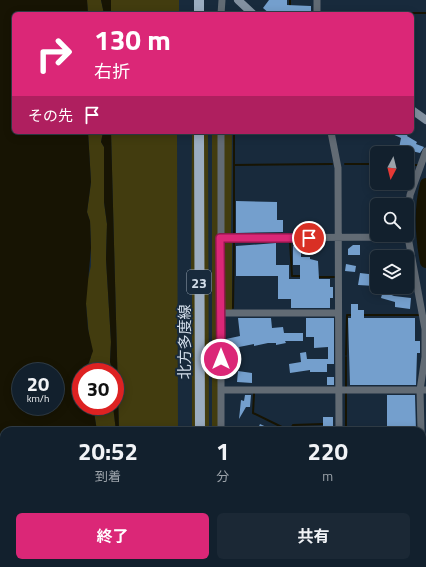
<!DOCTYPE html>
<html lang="ja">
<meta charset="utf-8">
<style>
:root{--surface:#12202d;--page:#1b2835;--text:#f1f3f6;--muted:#9ca3aa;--line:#313e49;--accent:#db2777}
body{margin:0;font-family:"Titillium Web","Noto Sans JP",sans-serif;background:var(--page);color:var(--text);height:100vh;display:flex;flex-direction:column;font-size:15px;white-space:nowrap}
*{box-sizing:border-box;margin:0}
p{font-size:13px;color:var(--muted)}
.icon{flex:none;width:22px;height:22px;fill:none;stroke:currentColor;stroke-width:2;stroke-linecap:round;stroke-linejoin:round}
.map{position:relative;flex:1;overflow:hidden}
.panel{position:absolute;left:0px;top:427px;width:426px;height:140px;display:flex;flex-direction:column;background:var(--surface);border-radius:12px 12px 0 0;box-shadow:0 2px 10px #0003,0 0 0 1px var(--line)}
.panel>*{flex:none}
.top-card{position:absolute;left:12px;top:12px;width:402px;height:122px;border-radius:6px;box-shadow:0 2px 10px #0003,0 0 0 1px var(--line);background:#db2777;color:#fff;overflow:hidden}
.needle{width:26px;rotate:187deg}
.buttons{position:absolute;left:370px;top:146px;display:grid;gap:8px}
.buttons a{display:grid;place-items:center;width:44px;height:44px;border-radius:6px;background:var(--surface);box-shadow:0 2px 10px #0003,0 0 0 1px var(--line);font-size:20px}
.speed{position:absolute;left:12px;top:363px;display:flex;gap:8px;font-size:20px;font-weight:700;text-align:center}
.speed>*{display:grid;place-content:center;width:52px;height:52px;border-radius:50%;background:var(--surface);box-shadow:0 2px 10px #0003,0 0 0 1px var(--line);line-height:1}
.speed small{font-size:10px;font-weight:400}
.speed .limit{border:6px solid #d22;background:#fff;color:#111}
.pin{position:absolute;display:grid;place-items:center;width:34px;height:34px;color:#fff;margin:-17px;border:2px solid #fff;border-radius:50%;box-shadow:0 1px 4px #0007}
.me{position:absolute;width:44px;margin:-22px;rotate:0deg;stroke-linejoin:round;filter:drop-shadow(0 0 3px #0008)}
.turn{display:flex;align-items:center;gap:14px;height:84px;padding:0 16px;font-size:18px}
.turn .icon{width:52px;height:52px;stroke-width:2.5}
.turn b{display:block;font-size:28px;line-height:34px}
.then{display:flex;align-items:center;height:38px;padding:0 16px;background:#0003;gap:8px;font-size:15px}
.eta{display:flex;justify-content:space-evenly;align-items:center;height:68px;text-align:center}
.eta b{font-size:24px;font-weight:700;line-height:28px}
.cta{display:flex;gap:8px;margin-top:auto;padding:8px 16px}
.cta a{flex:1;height:46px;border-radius:6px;background:var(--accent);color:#fff;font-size:16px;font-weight:700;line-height:46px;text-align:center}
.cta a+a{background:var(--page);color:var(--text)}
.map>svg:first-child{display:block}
</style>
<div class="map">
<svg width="426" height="567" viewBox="0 0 426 567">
<rect width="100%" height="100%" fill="#182a3c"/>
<path fill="#423c0f" d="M87 0H101L104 14H88Z
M111 0H179V14H111Z
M88 132H103L101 142 104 147V202L107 224 106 259 111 342 110 362 113 372H89L88 365 91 357 86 304V287L91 266V243L90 221 87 212 91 182Z
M111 132H177L178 431H119Z
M192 132H196L195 272H191Z
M203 132H208L209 431H204Z
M212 132H218L219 431H212Z
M223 132H232L231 236 223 234Z
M232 240V311L223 309V242Z
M192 277H196V431H192Z
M93 406H113L116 431H97Z
M123 563H179V567H123Z"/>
<path fill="#171403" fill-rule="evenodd" d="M0 0H87L88 14H14V132H88L91 182 87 212 90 221 91 248 86 304 88 329 93 351 88 365 89 372H81V406H93L97 431H4V563H98L99 567H0ZM21 372H55V406H21Z
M101 0H111V14H104Z
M103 132H111L119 431H116L113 406H115V372H113L110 362 111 342 106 259 107 224 104 202V147L101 142Z"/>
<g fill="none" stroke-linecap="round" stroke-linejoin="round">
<path stroke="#171403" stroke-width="2" d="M290 0V7
M324 13H426
M345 164H377
M234 165 332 164
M407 165H418
M234 233V132
M290 241 292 276H303
M317 277H334
M233 308 234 241H236
M362 315H421
M346 355 347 315H354
M346 387V357
M254 394 253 413 290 431 293 425 324 424
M346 431V393
M422 464H426
M265 563V567"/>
<path stroke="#171403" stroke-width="12" d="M426 184C419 211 421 236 426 262"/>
</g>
<path fill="#749fcd" d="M269 0H287V5L311 6V14H270L263 8Z
M388 132H409L407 136 417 142 416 144 424 147 420 153 399 148 401 138Z
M236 201 277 202V220H283V232L236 233Z
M276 243V265H289V279H300V265H293V246L301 245V257H310V259L318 261 319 279H330V287H333V298H330V308H291V299H278V276H236V246Z
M353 245H360V255H348V249Z
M346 264 356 266 355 272 345 271Z
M360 273 377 275 375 286 358 285Z
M384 287H392L389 294 394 296 411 298 410 309 395 307V302L381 298Z
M351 304H358V310H364V318H415V341H420V353H417L416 385H350L348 318H351Z
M238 318H271L272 328 283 327 284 333H303V341H285L286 343 276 345V343H268L254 346V344L239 347 240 350 226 353V339L240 336Z
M306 318H334V364H327V372H310V370L290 373 289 364 301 362 300 353 306 352 307 359H328V347L314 348V337H306Z
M238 371 252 373V383L237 382Z
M327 377H334V385H327Z
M245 395H251L250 407H246L239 419 241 400 244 401Z
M387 395H415L416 431H387Z
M323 417H333V431H323Z
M260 424 275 431H257Z"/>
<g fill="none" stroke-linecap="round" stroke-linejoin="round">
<path stroke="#626b74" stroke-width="7" d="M317 0V14
M221 14 222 0
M221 132V431
M331 132 338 168 339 431
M220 238 408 237
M220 313H338
M221 390H426
M421 431 420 390 425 357V329L408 237 407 222 410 195 426 151
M222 563V567
M338 567 339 563
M418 567V563"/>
<path stroke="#8290a0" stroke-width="8" d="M238 0 253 14
M412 110 426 120"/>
<path stroke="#9badc1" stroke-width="10" d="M199 14V0
M199 132 200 431
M201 563V567"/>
</g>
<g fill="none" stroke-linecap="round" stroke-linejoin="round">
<defs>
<path id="route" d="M221 359 220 238H309"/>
</defs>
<use href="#route" stroke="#8e194d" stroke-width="10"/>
<use href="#route" stroke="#db2777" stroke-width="7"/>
</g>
<g text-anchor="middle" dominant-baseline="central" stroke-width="4" stroke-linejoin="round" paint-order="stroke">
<rect fill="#182a3c" stroke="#9aa7b4" stroke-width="1" x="187" y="270" width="24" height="24" rx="3"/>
<g font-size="14" font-weight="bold" fill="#d1dce8">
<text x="199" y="282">23</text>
</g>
<g font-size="15" fill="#d1dce8" stroke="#182a3c">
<text transform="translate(184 342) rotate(-90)">北方多度線</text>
</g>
</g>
</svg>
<div class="buttons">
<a><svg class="needle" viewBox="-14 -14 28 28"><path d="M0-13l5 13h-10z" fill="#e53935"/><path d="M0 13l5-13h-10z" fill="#9ca3aa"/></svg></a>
<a><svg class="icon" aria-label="search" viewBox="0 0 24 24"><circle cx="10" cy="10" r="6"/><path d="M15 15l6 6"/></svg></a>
<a><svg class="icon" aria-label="layers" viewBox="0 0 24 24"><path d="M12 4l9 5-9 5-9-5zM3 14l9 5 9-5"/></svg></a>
</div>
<div class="speed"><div>20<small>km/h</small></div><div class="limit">30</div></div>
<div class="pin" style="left:309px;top:238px;background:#d93025"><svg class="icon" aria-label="arrive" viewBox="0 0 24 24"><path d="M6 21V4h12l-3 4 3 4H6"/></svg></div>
<svg class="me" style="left:221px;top:359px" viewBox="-20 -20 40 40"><circle r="17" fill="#db2777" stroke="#fff" stroke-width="3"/><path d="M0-11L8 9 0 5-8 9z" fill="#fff"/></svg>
<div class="top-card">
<div class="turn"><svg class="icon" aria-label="right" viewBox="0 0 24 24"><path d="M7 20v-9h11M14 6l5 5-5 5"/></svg><div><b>130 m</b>右折</div></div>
<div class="then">その先<svg class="icon" aria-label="arrive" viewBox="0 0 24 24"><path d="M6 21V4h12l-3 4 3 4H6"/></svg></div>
</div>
<section class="panel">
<div class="eta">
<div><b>20:52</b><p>到着</p></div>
<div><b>1</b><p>分</p></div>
<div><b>220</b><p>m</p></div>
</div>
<div class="cta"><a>終了</a><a>共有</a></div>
</section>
</div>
